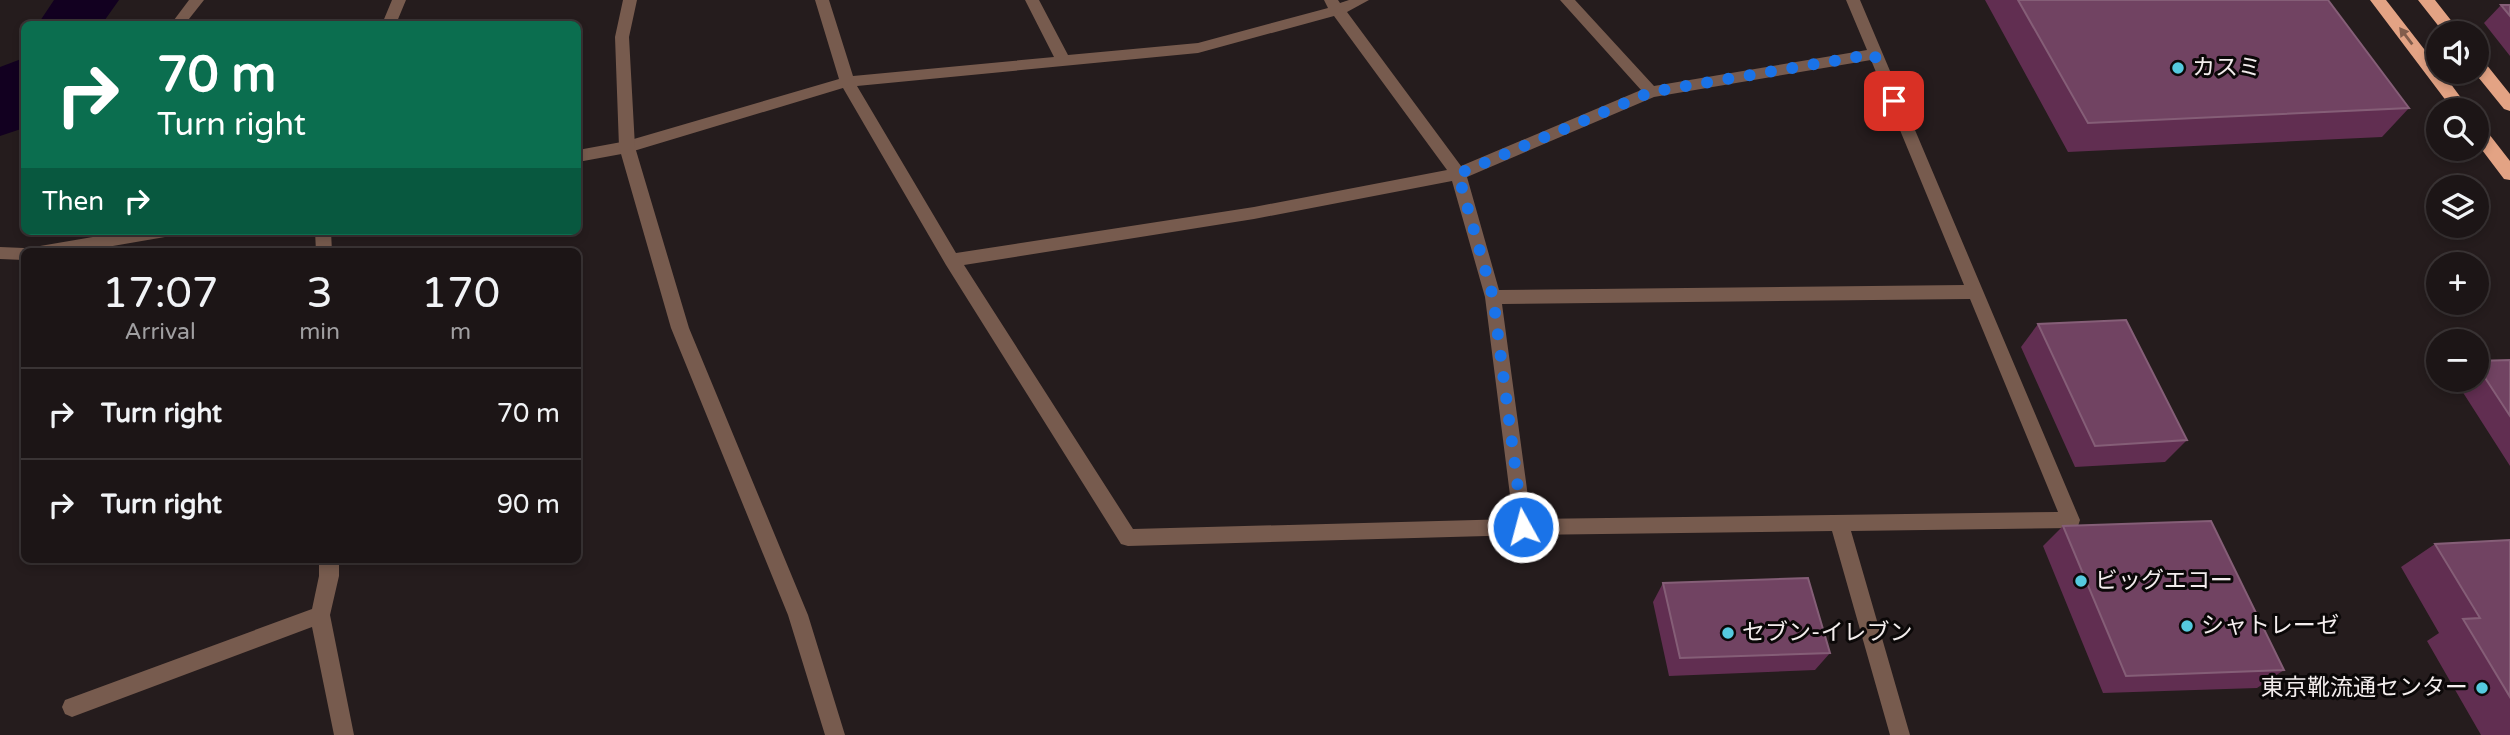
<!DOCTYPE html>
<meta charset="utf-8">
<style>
:root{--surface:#1c1516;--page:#292223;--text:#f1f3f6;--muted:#a09fa1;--line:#3a3435}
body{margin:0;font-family:"Varela Round","Noto Sans JP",sans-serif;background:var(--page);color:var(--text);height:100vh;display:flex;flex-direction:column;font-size:26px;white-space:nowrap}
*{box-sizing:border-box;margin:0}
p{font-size:23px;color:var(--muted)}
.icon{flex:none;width:38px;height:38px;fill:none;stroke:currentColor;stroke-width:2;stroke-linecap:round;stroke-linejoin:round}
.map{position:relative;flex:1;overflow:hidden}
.sheet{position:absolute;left:21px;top:248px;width:560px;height:315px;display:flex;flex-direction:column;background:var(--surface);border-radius:10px;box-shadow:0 4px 10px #0003,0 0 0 2px var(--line)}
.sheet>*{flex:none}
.hud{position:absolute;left:21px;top:21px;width:560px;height:214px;border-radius:10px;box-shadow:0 4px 10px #0003,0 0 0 2px var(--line);background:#0b6e4f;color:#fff;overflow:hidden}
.fabs{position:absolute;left:2426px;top:21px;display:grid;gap:14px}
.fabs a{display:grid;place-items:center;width:63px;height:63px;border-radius:50%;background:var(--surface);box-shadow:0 4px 10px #0003,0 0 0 2px var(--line);font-size:35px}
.pin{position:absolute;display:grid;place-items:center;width:60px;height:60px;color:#fff;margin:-30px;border-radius:14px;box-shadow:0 4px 10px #0006}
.me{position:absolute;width:77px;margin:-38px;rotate:353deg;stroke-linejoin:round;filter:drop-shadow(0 0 5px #0008)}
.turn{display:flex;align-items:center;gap:24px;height:147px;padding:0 21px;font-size:32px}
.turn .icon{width:91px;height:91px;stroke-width:2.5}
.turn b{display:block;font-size:49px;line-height:60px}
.then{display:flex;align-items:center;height:66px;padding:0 21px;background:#0003;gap:14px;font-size:26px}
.eta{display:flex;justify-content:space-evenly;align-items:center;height:119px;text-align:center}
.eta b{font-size:42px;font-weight:600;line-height:49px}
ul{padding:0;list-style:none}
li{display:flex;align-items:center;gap:21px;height:91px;padding:0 21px;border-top:2px solid var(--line)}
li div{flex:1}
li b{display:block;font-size:26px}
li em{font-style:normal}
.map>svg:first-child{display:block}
</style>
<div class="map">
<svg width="2510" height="735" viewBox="0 0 2510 735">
<rect width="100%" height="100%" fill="#251c1d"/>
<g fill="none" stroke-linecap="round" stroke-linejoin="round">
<path fill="#120020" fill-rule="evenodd" d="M54 0H119L102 24H38Z
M24 58V128L0 136V67Z"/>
<path fill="#775b4e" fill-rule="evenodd" d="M189 0H204L185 24H171Z
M392 0H406L396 24H382Z
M815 0H829L853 76 1054 57 1025 0H1039L1068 55 1198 43 1328 8 1324 0H1338L1340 3 1349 0H1369L1347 12 1461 166 1641 90 1560 0H1575L1654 86 1867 50 1846 0H1860L2080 520 2078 526 2071 528 1851 531 1910 735H1890L1832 531 1523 535 1128 546 1121 544 946 265 843 88 627 153 578 162V150L627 141 839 79ZM1334 16 1447 170 1254 207 956 253 857 86 1198 53ZM1871 60 1964 285 1499 290 1467 177 1654 97ZM1452 181 1485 297 1513 519 1133 529 964 265 1254 219ZM1970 299 2058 512 1531 519 1502 304Z
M128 231H173L165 237 78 252H32L40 246Z
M315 231H331L332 252H316Z
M0 247 24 248 31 252H24V260L0 259Z
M319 560H339V576L330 615 354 735H334L312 627 72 717 65 714 62 707 65 700 312 609 319 576Z"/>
<path fill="#775b4e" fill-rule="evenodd" d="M623 0H637L629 37 635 147 689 328 808 615 845 735H825L788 615 671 328 619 147 615 37Z"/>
<path fill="#e3a384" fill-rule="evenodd" d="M2370 0H2386L2438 67V72H2442L2470 110H2453Z
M2418 0H2435L2461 33H2444Z
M2476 57 2482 59 2510 94V111L2504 109 2474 72H2476Z
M2476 123 2482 125 2510 161V180L2504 179 2476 142Z"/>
</g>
<path fill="#612e51" d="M1985 0H2328L2409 108 2382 137 2068 152Z
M2501 5H2510V56L2484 23Z
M2038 324 2187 440 2165 462 2075 467 2021 347Z
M2510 360V466L2455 380H2476V361Z
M2063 526 2284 670 2257 688 2103 693 2043 546Z
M2510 540V735H2481L2427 641 2439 633 2401 567 2435 544Z
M1663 583 1830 653 1815 670 1669 676 1653 602Z"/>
<path fill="#714362" stroke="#855e77" stroke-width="2" d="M2018 0H2328L2409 108 2088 123Z
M2501 5H2510V16Z
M2126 320 2187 440 2095 446 2038 324Z
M2510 360V416L2476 364V361Z
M2211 521 2284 670 2126 676 2063 526Z
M2510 540V697L2463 619 2480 618 2435 544Z
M1808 578 1830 653 1680 658 1663 583Z"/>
<defs><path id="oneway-solid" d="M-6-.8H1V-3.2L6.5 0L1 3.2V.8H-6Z" transform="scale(1.75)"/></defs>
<use fill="#825d4c" href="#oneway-solid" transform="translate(2406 36) rotate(-127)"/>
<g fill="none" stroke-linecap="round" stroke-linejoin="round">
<path stroke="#1a73e8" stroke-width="12" stroke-dasharray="0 21.6" d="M1523 527 1493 297 1458 174 1651 92 1874 54 1894 101"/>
</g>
<g fill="#55cadf" stroke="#0b0808" stroke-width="2.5">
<circle cx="2178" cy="68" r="7"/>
<circle cx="2081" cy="581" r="7"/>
<circle cx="2187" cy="626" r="7"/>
<circle cx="1728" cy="633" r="7"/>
<circle cx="2482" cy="688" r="7"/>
</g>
<g text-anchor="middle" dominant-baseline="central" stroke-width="6" stroke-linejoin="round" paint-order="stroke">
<g font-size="23" fill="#f3eded" stroke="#0b0808" text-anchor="start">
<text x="2192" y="68">カスミ</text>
<text x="2095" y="581">ビッグエコー</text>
<text x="2201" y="626">シャトレーゼ</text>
<text x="1742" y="633">セブン-イレブン</text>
<text x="2468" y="688" text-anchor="end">東京靴流通センター</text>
</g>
</g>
</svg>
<div class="fabs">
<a><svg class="icon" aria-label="sound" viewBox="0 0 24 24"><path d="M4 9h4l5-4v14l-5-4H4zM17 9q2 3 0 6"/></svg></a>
<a><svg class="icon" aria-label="search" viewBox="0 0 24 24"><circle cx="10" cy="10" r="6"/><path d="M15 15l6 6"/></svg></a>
<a><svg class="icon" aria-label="layers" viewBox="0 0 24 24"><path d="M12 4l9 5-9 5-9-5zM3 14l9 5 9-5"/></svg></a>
<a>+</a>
<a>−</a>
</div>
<div class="pin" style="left:1894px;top:101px;background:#d93025"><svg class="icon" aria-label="arrive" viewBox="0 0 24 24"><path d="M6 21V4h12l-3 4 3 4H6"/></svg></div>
<svg class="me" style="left:1523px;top:527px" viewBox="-20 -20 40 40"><circle r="17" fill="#1a73e8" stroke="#fff" stroke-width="3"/><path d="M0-11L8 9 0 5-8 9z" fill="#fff"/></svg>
<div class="hud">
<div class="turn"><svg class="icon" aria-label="right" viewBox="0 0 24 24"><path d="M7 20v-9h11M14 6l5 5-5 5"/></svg><div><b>70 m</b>Turn right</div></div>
<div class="then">Then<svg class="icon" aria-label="right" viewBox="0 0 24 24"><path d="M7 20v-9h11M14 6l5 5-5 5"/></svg></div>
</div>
<section class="sheet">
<div class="eta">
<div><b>17:07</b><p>Arrival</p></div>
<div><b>3</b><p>min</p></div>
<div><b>170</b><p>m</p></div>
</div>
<ul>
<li><svg class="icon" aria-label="right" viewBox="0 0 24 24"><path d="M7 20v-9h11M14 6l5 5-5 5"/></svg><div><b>Turn right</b></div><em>70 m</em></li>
<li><svg class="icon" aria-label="right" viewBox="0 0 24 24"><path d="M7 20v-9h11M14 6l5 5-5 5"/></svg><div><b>Turn right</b></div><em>90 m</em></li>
</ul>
</section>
</div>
